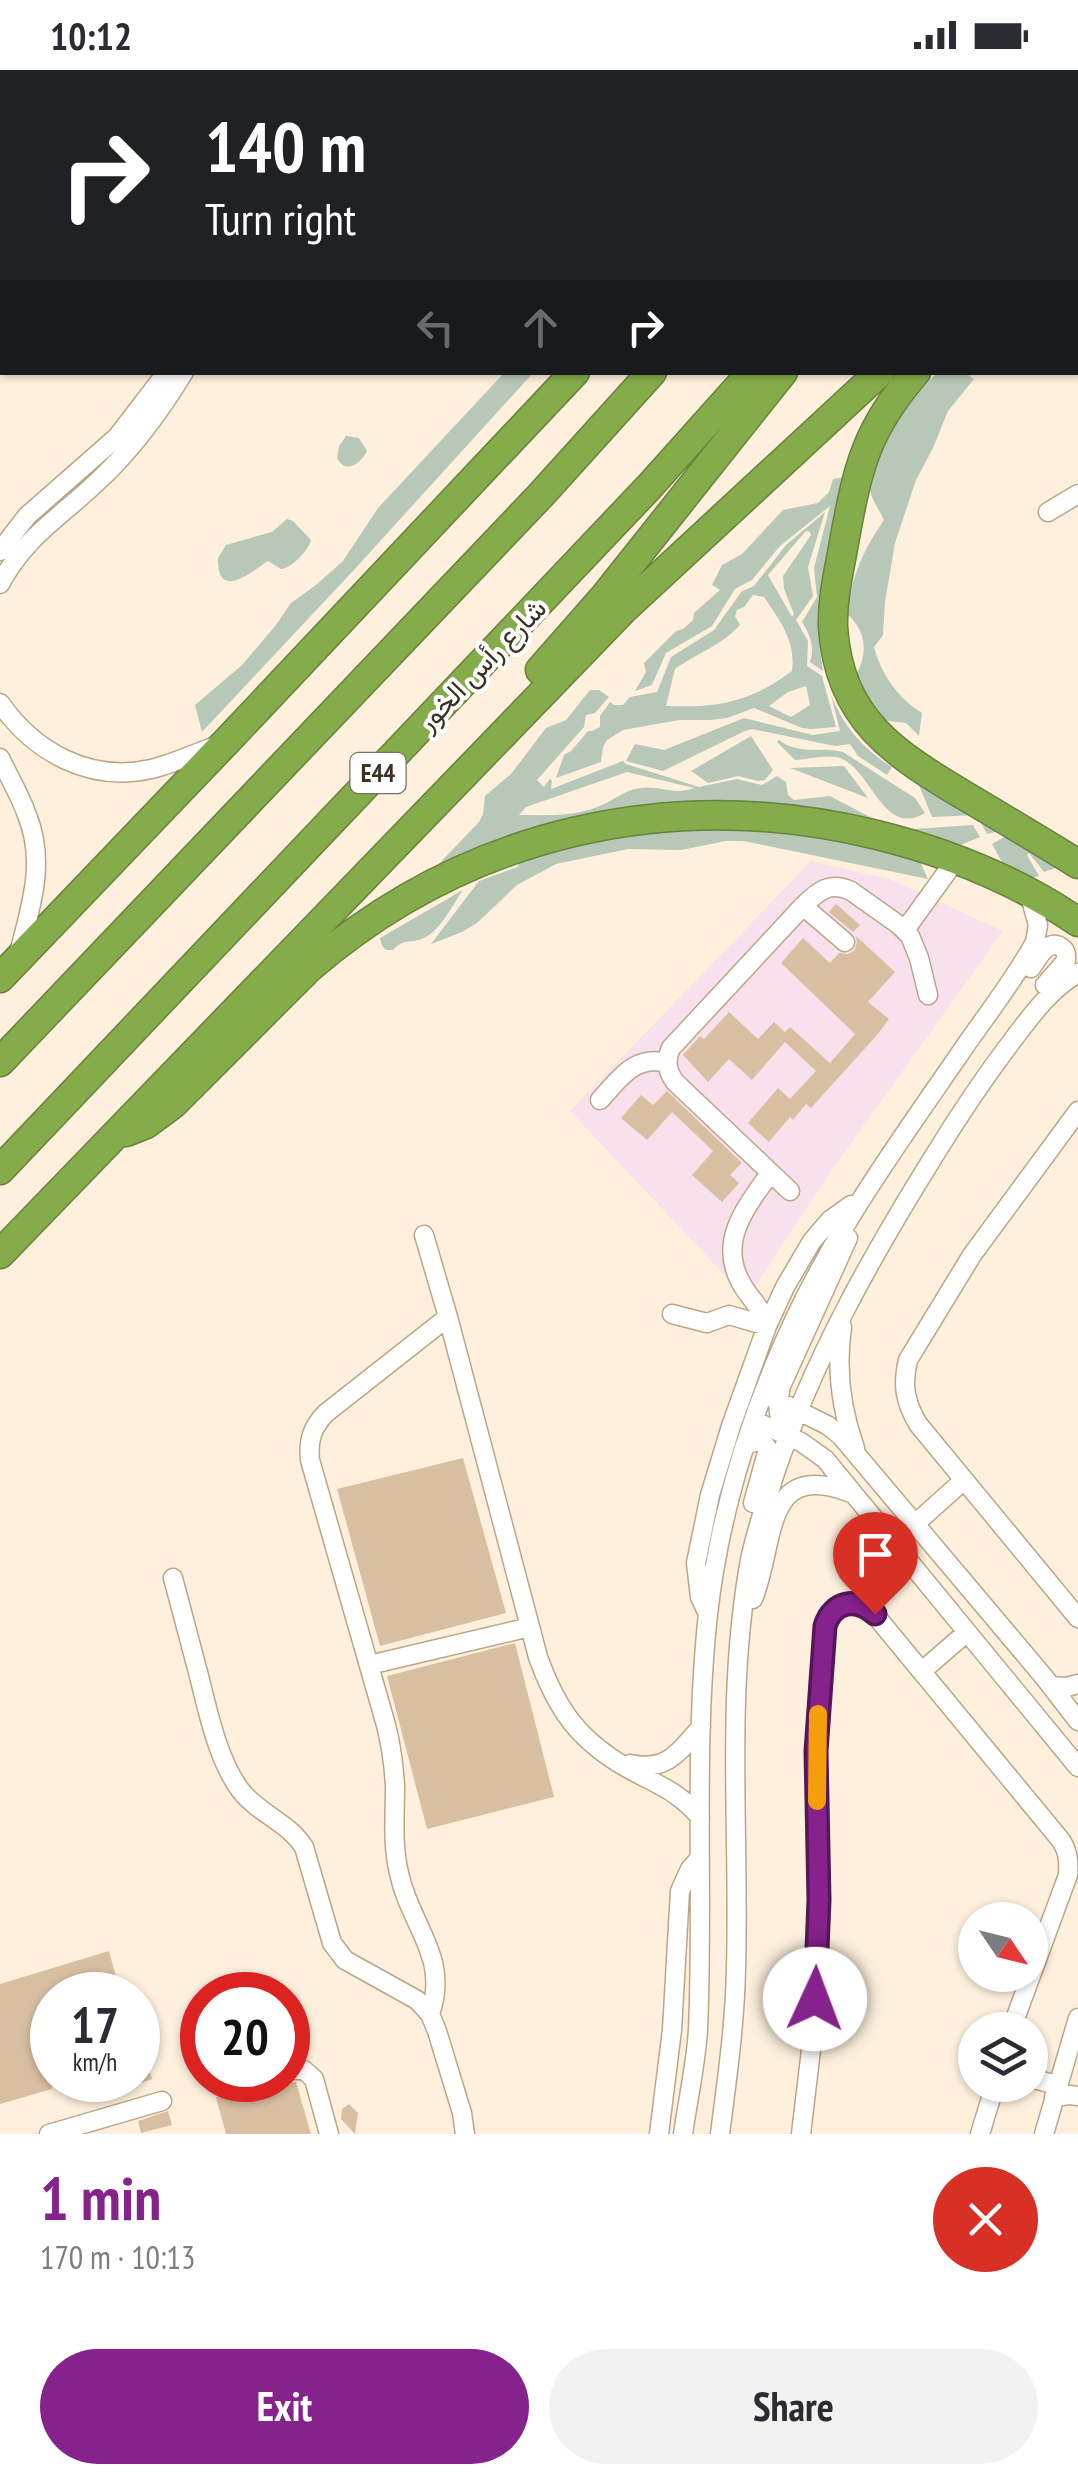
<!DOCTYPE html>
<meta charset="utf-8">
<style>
:root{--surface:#fff;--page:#f2f2f3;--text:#2b2b33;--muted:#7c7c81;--accent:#85228b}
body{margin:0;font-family:"PT Sans Narrow",Vazirmatn,sans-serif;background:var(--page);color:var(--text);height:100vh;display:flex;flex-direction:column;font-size:38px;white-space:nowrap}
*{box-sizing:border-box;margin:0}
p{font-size:32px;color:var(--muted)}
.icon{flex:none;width:55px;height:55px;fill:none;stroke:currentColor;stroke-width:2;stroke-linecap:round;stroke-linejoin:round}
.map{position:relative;height:2064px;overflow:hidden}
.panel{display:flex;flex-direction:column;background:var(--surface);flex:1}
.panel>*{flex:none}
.hud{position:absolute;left:0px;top:0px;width:1080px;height:305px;box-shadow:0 2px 8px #0004;background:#202124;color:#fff;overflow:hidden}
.needle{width:65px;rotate:125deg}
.controls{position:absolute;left:958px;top:1832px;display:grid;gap:20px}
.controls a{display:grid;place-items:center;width:90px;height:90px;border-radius:50%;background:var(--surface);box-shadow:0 2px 8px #0004;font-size:50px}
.speed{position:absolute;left:30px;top:1902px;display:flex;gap:20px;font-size:50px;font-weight:700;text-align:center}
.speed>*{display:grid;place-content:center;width:130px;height:130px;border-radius:50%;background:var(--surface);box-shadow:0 2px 8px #0004;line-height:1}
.speed small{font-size:25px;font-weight:400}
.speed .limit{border:15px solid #d22;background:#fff;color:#111}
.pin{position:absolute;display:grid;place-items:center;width:85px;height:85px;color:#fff;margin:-102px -42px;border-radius:50% 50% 50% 0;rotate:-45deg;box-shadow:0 0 10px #0007}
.pin .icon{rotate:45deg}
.me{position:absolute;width:110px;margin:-55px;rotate:2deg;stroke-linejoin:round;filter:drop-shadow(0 0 8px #0008)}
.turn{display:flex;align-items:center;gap:35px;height:210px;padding:0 40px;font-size:45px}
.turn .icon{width:130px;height:130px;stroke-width:2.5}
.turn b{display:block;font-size:70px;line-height:85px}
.lanes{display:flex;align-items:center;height:95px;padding:0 40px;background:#0003;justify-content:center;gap:50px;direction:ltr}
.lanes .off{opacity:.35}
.round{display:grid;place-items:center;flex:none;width:105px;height:105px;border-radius:52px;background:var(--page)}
.overview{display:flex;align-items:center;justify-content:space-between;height:170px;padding:0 40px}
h1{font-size:60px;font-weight:800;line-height:75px;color:var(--accent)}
.action{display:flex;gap:20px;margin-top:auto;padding:20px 40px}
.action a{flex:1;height:115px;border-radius:60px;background:var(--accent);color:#fff;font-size:40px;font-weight:800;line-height:115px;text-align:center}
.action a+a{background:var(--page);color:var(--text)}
.status{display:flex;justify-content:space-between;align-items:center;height:70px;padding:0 50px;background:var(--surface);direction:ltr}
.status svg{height:28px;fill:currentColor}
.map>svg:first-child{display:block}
</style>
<div class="status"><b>10:12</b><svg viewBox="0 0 49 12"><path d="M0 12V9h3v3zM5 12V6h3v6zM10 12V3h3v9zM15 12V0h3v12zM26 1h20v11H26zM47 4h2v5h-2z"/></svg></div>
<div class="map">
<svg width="1078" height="2064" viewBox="0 0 1078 2064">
<rect width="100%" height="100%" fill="#fef0dd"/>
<path fill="#f8e1ed" d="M811 791 889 809 1003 861 829 1104 747 1229 570 1041Z"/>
<path fill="#b7c8b8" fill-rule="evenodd" d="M504 303H533L353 501 202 662 195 635 242 595 276 555 291 533 316 515 343 491 378 438Z
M937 303H965L974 309 948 341 933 378 916 410 895 473 885 532 883 565 874 577C881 604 898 628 922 643L919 666 906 653 881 650 862 617 857 603C869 581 865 559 846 543 854 503 861 484 884 450 880 441 872 430 870 421 864 387 915 325 937 303Z
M346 366 359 368 367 381C360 395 345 404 337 388L339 376Z
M844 407C830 477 811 529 823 601L810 592C815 576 810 565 802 552L817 527 814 498 830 436 780 476 752 510 735 519 712 556 666 583 652 615 635 621 646 602 644 593 676 561 683 559 693 550 694 543 720 520 712 515 722 495 742 484 783 440 818 433 829 422 833 409Z
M825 442 808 497 813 526 796 550 808 571 807 596 822 606 836 657 811 659 802 658 754 638 727 648 711 650H679L623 660 607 670 603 677 601 692 556 708 564 685 571 681 588 661H592L600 657V646L610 632 614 635H623L630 627 657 622 671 587 714 560 742 521 754 516 786 475ZM806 461 810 462 811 465 783 506 784 519 794 544 792 547 768 505ZM753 525 764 527C780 551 796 571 792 601 751 632 717 638 666 636L675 599C697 583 721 576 740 555L735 546 737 540 744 537ZM806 616 810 635 791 647 769 636 788 622Z
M287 449 293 451 311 470C308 481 292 498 281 499L268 491C251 502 217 532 218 488L226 475 272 462Z
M590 620H599L609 627 595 643 586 645 584 657 537 710 544 717 550 709 552 711 551 719 623 691 626 694 699 717 737 709 762 715 777 706 786 712 788 725 794 730 830 726 868 746 897 757 575 749 518 763 461 785 433 800 479 752 483 744 485 726 511 704 546 658 566 650ZM627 702 694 718C673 726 661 715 640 718 624 720 612 732 597 737 572 747 545 745 519 745L526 737Z
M831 625C844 657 863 679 892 697L887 705 858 686 850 674 835 676 752 659 745 661 663 701 626 691 635 674 664 680 744 648 813 665 840 661Z
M751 666 773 700 765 710 758 711 738 706 708 713 691 701Z
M779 670C801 686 819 676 843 682L915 728 925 743C884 768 872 702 842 689 830 683 808 690 795 690L778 673 777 671Z
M844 696 868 728 790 698Z
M918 713 1006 760 1061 796 1044 802 1029 783 1027 785 1039 806 1023 810 1002 792 992 774 1006 766 1005 760 987 764 977 745 932 747Z
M973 755 980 767 951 779 899 760Z
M783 757 918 787 928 809 744 771H726L681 780 628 779 556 794 517 815 477 853 462 862 431 874 479 811 518 797 519 787 622 761Z
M463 820C453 834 441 860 424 868 412 874 403 868 393 880 383 881 382 877 380 868Z"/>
<path fill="#d9bfa2" d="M836 834 860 855 853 862 829 842Z
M856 866 895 902 868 932 889 949 877 965 811 1038 806 1034 793 1050 790 1047 769 1072 748 1053 778 1018 790 1029 816 1001 785 972 752 1010 729 989 708 1012 683 985 700 966 704 969 729 942 758 969 774 952 785 962 790 957 830 993 855 964 781 893 803 868 830 893 839 883 848 884 854 881 857 873Z
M667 1021 742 1093 730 1105 739 1113 722 1132 692 1105 713 1081 672 1042 647 1070 621 1048 641 1025 653 1035Z
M463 1388 506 1543 380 1576 337 1419Z
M515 1573 554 1727 427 1759 387 1606Z
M109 1881 121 1925H52V2019L0 2034V1914Z
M141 1971 152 2009 138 2014V1972Z
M274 2010 296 2012 311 2064H226L216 2027 225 2025 236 2027 254 2022 262 2014Z
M349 2034 358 2043 355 2064 341 2049 342 2039Z
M168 2041 172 2055 141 2063 138 2051Z"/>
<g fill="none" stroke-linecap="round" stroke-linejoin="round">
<defs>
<path id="minor" d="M255 0V2
M269 2V0
M1048 442 1078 424
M0 481 27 446 117 367 167 302
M0 514C26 466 58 449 96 413 131 381 159 343 184 302
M0 633C34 682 90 713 151 699 173 694 196 683 218 675
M0 688C9 707 20 725 27 745 46 792 31 836 19 883
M803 836 845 872
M905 860 957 788
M1031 898C1037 890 1047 868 1061 877 1067 881 1066 885 1066 891L1045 915
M600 1030C619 1009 635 984 667 993
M1078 1041 972 1185 908 1290C902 1315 905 1332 918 1354L1078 1548
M790 1121 675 1012C667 1001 665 991 671 978L803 836C818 821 830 811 851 821L899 855 910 866 919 888 928 925
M424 1165 448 1247 538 1587C557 1640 579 1671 629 1699 658 1715 678 1721 700 1747
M672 1244 707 1253 729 1245 767 1256
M767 1256C762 1236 747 1227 739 1209 719 1168 748 1135 770 1103
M842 1257C836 1298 841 1339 855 1378
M764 1324 827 1355 840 1365 1044 1607 1078 1651
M755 1351 801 1372 825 1389 1078 1697
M788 1365C777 1349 777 1335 781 1316L848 1168
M746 1375C755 1371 762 1369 768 1379L753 1433
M915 1454 964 1410
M173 1508C182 1541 190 1573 199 1606 208 1642 218 1691 241 1721 259 1744 288 1752 304 1777L332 1873 345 1890 417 1930 430 1944 437 1961 462 2043 465 2064
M753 1529C776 1473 762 1388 851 1423
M707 1542 700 1527 696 1493 710 1425 731 1356 767 1256 785 1217 812 1171 830 1150 851 1135
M369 1595 530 1557
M922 1601 966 1563
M1051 1616 1067 1617 1078 1614
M630 1694C667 1702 679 1682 701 1657
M430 1944C450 1887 410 1856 399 1803 392 1774 395 1746 395 1717 394 1696 391 1675 386 1655L310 1390C308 1371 312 1357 326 1343L448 1247
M288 2000H304L314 2009 329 2064
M1030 2008 1057 2015
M233 2015 250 2010
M1054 2027 1069 2025 1078 2026
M49 2064 162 2031
M659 2064 672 1960 680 1821 690 1799 700 1788
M683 2064C688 2029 696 1994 698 1959 704 1821 693 1681 708 1544 718 1457 743 1369 777 1289 824 1175 890 1085 959 985 984 948 1014 911 1035 872L1038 855 1029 823
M720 2064C727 2009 735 1954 736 1898 740 1761 725 1627 750 1490 756 1461 766 1432 775 1403 813 1290 871 1187 934 1086 959 1045 986 1005 1015 967 1034 942 1051 919 1078 903
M801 2064 813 1963 819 1830 816 1681 825 1556 828 1545 836 1537 846 1533H857L867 1537 875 1545 1059 1768C1068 1779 1069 1791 1068 1805L1011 1960
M980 2064 995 2015
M1044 2064 1078 1948"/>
<path id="highway" d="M823 2 825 0
M904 2 906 0
M991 2 993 0
M916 302C867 358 858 396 845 467 840 497 832 527 833 557 839 650 895 684 967 727 1004 749 1041 771 1078 794
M540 600 605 526 783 302
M0 908 227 671 575 302
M0 992 540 426 652 302
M126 1062 146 1054 173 1034 309 898C468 761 673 715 877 765 950 783 1016 810 1078 852
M0 1100 649 417 752 302
M0 1184 623 540 880 302"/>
</defs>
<use href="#minor" stroke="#bba687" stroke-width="21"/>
<use href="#highway" stroke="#6a813d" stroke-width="31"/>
<use href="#minor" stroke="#fff" stroke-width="18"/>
<use href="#highway" stroke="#84ac4a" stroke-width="28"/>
</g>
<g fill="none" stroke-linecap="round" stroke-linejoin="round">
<defs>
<path id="route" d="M815 1929 819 1830 816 1681 825 1556C833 1531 856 1527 875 1544"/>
</defs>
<use href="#route" stroke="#56165a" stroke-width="25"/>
<use href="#route" stroke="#85228b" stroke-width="18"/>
<path stroke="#f59e0b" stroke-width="18" d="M817 1731 818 1644"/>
</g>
<g text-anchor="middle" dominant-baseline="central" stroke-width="8" stroke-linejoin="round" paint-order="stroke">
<rect fill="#fff" stroke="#767066" stroke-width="2.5" x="350.5" y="683" width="55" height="40" rx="8"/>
<g font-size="25" font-weight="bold" fill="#3b3225">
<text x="378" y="703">E44</text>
</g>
<g font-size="28" fill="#3b3225" stroke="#fff">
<text transform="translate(481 594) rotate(-46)">شارع رأس الخور</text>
</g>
</g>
</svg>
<div class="controls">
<a><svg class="needle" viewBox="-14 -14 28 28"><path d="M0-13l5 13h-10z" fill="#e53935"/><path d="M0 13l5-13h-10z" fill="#7c7c81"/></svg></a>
<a><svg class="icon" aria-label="layers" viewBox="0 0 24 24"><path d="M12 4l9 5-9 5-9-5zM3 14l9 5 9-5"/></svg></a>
</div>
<div class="speed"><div>17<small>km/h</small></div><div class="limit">20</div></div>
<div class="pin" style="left:875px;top:1544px;background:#d93025"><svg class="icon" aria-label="arrive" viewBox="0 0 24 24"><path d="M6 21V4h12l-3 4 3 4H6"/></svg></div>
<svg class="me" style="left:815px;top:1929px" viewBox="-20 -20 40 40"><circle r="19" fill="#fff"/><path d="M0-13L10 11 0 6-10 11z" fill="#85228b"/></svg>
<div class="hud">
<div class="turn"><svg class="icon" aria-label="right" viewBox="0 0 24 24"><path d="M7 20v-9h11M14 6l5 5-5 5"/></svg><div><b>140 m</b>Turn right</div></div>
<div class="lanes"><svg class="icon off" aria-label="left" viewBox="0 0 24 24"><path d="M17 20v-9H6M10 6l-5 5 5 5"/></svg><svg class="icon off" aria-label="ahead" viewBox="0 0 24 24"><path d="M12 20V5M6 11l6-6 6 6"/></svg><svg class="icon" aria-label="right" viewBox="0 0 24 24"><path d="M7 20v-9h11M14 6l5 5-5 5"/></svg></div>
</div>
</div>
<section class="panel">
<div class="overview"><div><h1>1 min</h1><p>170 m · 10:13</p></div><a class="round" style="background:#d93025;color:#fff"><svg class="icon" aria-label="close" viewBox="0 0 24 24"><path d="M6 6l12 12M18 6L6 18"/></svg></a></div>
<div class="action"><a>Exit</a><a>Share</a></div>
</section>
